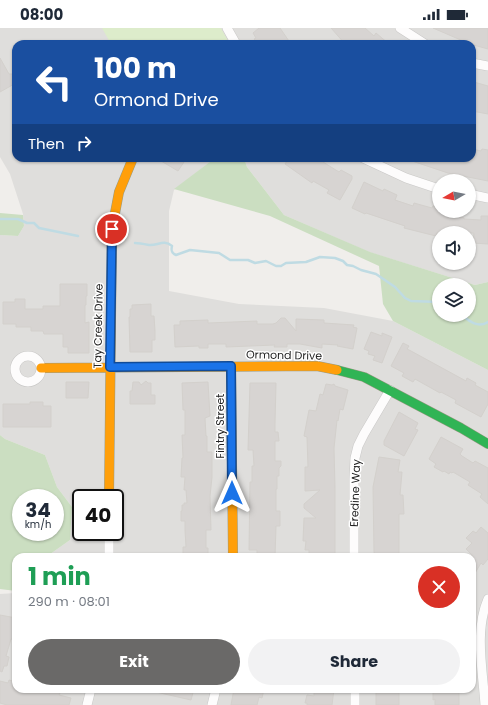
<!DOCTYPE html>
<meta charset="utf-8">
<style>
:root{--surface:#fff;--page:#f2f2f3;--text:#1f2937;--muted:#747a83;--accent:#6a6968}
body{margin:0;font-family:Poppins,sans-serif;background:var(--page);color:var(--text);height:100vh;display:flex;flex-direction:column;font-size:15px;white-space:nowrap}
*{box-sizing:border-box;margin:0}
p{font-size:13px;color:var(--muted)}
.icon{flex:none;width:22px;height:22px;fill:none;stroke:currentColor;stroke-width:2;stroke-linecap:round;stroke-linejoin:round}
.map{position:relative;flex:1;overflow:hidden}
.drawer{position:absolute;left:12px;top:525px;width:464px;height:140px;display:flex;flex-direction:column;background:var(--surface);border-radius:12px;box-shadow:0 1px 3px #0004}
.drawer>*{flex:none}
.banner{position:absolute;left:12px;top:12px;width:464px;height:122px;border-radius:12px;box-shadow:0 1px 3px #0004;background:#1a4fa0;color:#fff;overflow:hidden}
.needle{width:26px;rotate:260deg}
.buttons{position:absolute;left:432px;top:146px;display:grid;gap:8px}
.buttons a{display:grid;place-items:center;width:44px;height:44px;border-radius:50%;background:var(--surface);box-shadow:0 1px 3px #0004;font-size:20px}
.speed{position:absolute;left:12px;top:461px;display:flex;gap:8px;font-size:20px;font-weight:700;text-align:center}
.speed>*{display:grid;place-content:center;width:52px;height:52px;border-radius:50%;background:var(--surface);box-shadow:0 1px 3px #0004;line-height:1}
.speed small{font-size:10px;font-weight:400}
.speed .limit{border:2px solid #111;border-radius:6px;background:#fff;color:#111}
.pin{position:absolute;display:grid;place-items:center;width:34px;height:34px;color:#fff;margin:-17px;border:2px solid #fff;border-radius:50%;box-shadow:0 1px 4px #0007}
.me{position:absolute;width:44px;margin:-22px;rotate:0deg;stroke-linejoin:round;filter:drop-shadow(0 0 3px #0008)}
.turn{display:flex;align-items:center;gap:14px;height:84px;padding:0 16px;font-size:18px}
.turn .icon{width:52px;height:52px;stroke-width:2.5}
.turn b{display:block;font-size:28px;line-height:34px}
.then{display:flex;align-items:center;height:38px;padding:0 16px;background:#0003;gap:8px;font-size:15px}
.round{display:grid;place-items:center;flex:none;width:42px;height:42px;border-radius:21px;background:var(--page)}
.overview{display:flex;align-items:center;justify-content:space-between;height:68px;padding:0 16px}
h1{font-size:24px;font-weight:700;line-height:30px;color:#1e9e55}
.primary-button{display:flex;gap:8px;margin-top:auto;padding:8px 16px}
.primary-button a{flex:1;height:46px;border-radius:24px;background:var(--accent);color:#fff;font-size:16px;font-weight:700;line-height:46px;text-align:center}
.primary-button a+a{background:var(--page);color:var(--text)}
.status{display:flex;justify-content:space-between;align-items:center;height:28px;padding:0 20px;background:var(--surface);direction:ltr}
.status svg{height:11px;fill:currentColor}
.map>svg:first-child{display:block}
</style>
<div class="status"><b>08:00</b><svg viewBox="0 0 49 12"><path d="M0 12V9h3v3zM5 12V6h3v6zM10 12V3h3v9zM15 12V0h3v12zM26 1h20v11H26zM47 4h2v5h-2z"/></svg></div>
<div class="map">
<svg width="488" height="677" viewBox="0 0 488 677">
<rect width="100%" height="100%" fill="#f0eeeb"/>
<path fill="#dfdedc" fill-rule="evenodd" d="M0 0H488V254L475 257 369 224 284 187 247 139 244 130H472V16H16V130H215L174 162 169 183V263L239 276 324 280 393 293 488 342V677H0V566L16 565V661H472V529H46L70 512 72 479 57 459 45 427 5 411 0 407V207L18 208 24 198 23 186 10 146 0 129ZM439 153H469V183H439ZM439 205H469V235H439ZM81 470H115V504H81Z"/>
<path fill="#ddeccb" d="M102 0H221L227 11 228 16H111Z"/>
<path fill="#cbdec1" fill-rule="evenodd" d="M215 130H244L247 139 284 187 370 224 475 257 488 254V342L393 293 383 276 379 238 270 188 174 161ZM439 257H469V287H439Z
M0 185 23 187 24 198 18 208 0 207Z
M0 407 5 411 45 427 57 459 72 479 70 512 46 529H16V563L0 561ZM21 470H55V504H21Z"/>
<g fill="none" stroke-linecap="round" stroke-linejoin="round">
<path stroke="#bfdbe3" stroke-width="2.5" d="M0 191H18L27 195H34L39 200 78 208
M135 215C139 215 144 216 149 217 157 218 164 211 172 218 171 222 171 225 176 227L190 222 219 225 230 232H248L255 235 266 233 276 238H281L286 235 306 234 320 229 335 230 343 233 347 237 353 238 361 242 376 246 395 259 405 270 411 273 439 274
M462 287C470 294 478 300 488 294"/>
</g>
<path fill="#d7d4d2" stroke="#d3d0cc" d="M259 0H280L291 16H258L254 11 256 10 253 5Z
M331 0H365L374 8 376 5 389 16H345Z
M433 0H488V21L470 16Z
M0 30 9 46H12L16 55 0 64Z
M474 54 488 58V86L472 83V59L473 60Z
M472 121 481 123 482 121 488 122V153L448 145 406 131V130H472Z
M156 130H177L184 134 178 143Z
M289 130H326L323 134 339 144 341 142 352 148V151L340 172 327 165 329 162 313 153 312 155 285 136Z
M364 154 383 163 384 161 397 167 395 172 413 178 414 175 432 180 433 178 439 180V183L458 185V188L464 190V191L481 192V188H488V216L473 215 474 205H437L436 208 404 200 405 198 366 185 365 186 352 180Z
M60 256H87V268H86V277H85V295L89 294V325H68V319H63V306H44L43 303H31V299H16V296H3V274H15V271H25V281H43V278H60Z
M151 276V288H154L155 303V312H152V324H130L129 289H130V281H132V277Z
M281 290H285L296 303V291L324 292V295L354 297 353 299 357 300 353 321 337 318 338 317 322 316V320L300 316H287V319H274L275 317 226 319V316H208V320H199V318L175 319 174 297H180V293L208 292V295L257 293V296H273L276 295Z
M371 304 382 308V305L392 309 382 335 373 332 375 328 368 326 369 323 364 321Z
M403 315 409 318 407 321 411 323 466 353 467 350 476 355 475 357 488 364V376L481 389 455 375 456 372 441 364 440 365 415 351 413 354 402 348 404 345 391 338Z
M146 353 148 355H151V367H155V376H130V363H132L133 354H139L141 357Z
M66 354H89L88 370H66Z
M208 354 210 388 205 390 206 408H207V424H212V449L210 468 211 502H206V520H208V528H183V519H186L185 502V493H181V483H182V477H184V475H187L186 462H184L185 449H181L182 430H183L182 407H185V382H183L182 355Z
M250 355H276L275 395V404H278L279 413H275V433H281V438L279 440V448H277V461H276V483H280V498H276L275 529H257V522H249L250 454H252V438H254L253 422H248Z
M326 356 332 357 334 356 335 358 348 362 343 382 340 381 338 393 337 392 334 420 335 460V529H309V522H305L306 513H303L304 490H316L304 480V476L320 462 305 463V439H308L307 409 304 408 309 382 316 383 320 366 323 367Z
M30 374H43V378H51V399H3V376H30Z
M399 384 418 395 415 401 418 402 404 428 384 417V413Z
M441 409 463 421 460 426 462 428 473 435 475 433 488 440V476L480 469 482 466 468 457 470 454 453 444 452 445 450 444 449 446 444 443 443 444 434 439 436 436 429 431Z
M379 429 400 432 398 444H402L400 467H403L404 486H399V527L375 528 374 524 373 459Z
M481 499 488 505V531L483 537 481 535 472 550V527L466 521 472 515 466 510 473 503 476 505Z
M0 587 16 590V600H15L13 611H11L6 628 9 629 7 638H4L2 644 0 643Z
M9 652 16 654V661H45L60 665 59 667 71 670 69 677H7L0 675V653L8 655Z
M156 661H194L191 672 156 664Z
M234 661H264L262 670 259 669 257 677H231Z
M314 661H334L332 677H307V675H305L307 667 314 668Z
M376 661H399V677H376Z
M433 664H459V677H435V671L433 672Z"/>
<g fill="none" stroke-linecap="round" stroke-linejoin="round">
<defs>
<path id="street" d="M227 0 236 16
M400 0 425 16
M472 35 488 38
M363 130 406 150 439 161
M469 166 488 170
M15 341a13 13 0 1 1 26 0a13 13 0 1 1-26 0Z
M109 529V504
M354 529V451L355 430 358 418 364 406 390 362
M355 661V677
M87 677 91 661
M212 677 216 661
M485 677C483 643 474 603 488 571"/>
<path id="fast" d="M337 342 364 349 461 400 488 416"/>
<path id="slow" d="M231 338 233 529
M41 340 317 338 337 342
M109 470 112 201 119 164 133 130"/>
</defs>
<use href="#street" stroke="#c9c8c7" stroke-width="10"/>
<use href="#fast" stroke="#999a82" stroke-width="10"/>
<use href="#slow" stroke="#999a82" stroke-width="10"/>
<use href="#street" stroke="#fdfcfc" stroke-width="9"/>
<use href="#fast" stroke="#30b455" stroke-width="9"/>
<use href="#slow" stroke="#ff9f0a" stroke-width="9"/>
</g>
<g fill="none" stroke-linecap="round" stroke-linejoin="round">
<defs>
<path id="route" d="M112 201 110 339 231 338 232 465"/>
</defs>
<use href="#route" stroke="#114b97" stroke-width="10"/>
<use href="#route" stroke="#1a73e8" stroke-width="7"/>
</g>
<g text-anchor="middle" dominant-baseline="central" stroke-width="3" stroke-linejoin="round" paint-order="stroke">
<g font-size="11" fill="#222" stroke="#fff">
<text transform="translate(98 298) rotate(-89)">Tay Creek Drive</text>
<text transform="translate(284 327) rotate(1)">Ormond Drive</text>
<text transform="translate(220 398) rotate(-90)">Fintry Street</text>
<text transform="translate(355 465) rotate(-88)">Eredine Way</text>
</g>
</g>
</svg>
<div class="buttons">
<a><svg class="needle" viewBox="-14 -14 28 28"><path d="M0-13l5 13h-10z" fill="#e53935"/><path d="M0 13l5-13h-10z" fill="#747a83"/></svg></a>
<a><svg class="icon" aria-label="sound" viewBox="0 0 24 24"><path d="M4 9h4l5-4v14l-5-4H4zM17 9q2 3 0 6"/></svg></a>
<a><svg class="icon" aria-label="layers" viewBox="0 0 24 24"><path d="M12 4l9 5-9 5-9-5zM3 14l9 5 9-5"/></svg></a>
</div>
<div class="speed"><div>34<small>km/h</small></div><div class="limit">40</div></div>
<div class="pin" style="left:112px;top:201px;background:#d93025"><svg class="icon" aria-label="arrive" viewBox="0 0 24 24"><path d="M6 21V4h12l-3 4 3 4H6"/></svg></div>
<svg class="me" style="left:232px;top:465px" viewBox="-20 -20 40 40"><path d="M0-17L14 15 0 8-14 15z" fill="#1a73e8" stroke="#fff" stroke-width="4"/></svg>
<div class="banner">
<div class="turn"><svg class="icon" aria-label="left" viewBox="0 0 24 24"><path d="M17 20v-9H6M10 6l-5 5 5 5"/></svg><div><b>100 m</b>Ormond Drive</div></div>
<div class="then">Then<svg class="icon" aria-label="right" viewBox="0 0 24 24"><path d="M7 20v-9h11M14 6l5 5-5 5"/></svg></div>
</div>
<section class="drawer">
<div class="overview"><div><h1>1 min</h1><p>290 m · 08:01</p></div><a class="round" style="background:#d93025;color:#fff"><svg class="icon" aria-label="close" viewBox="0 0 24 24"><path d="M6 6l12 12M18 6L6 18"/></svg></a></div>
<div class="primary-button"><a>Exit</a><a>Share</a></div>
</section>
</div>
